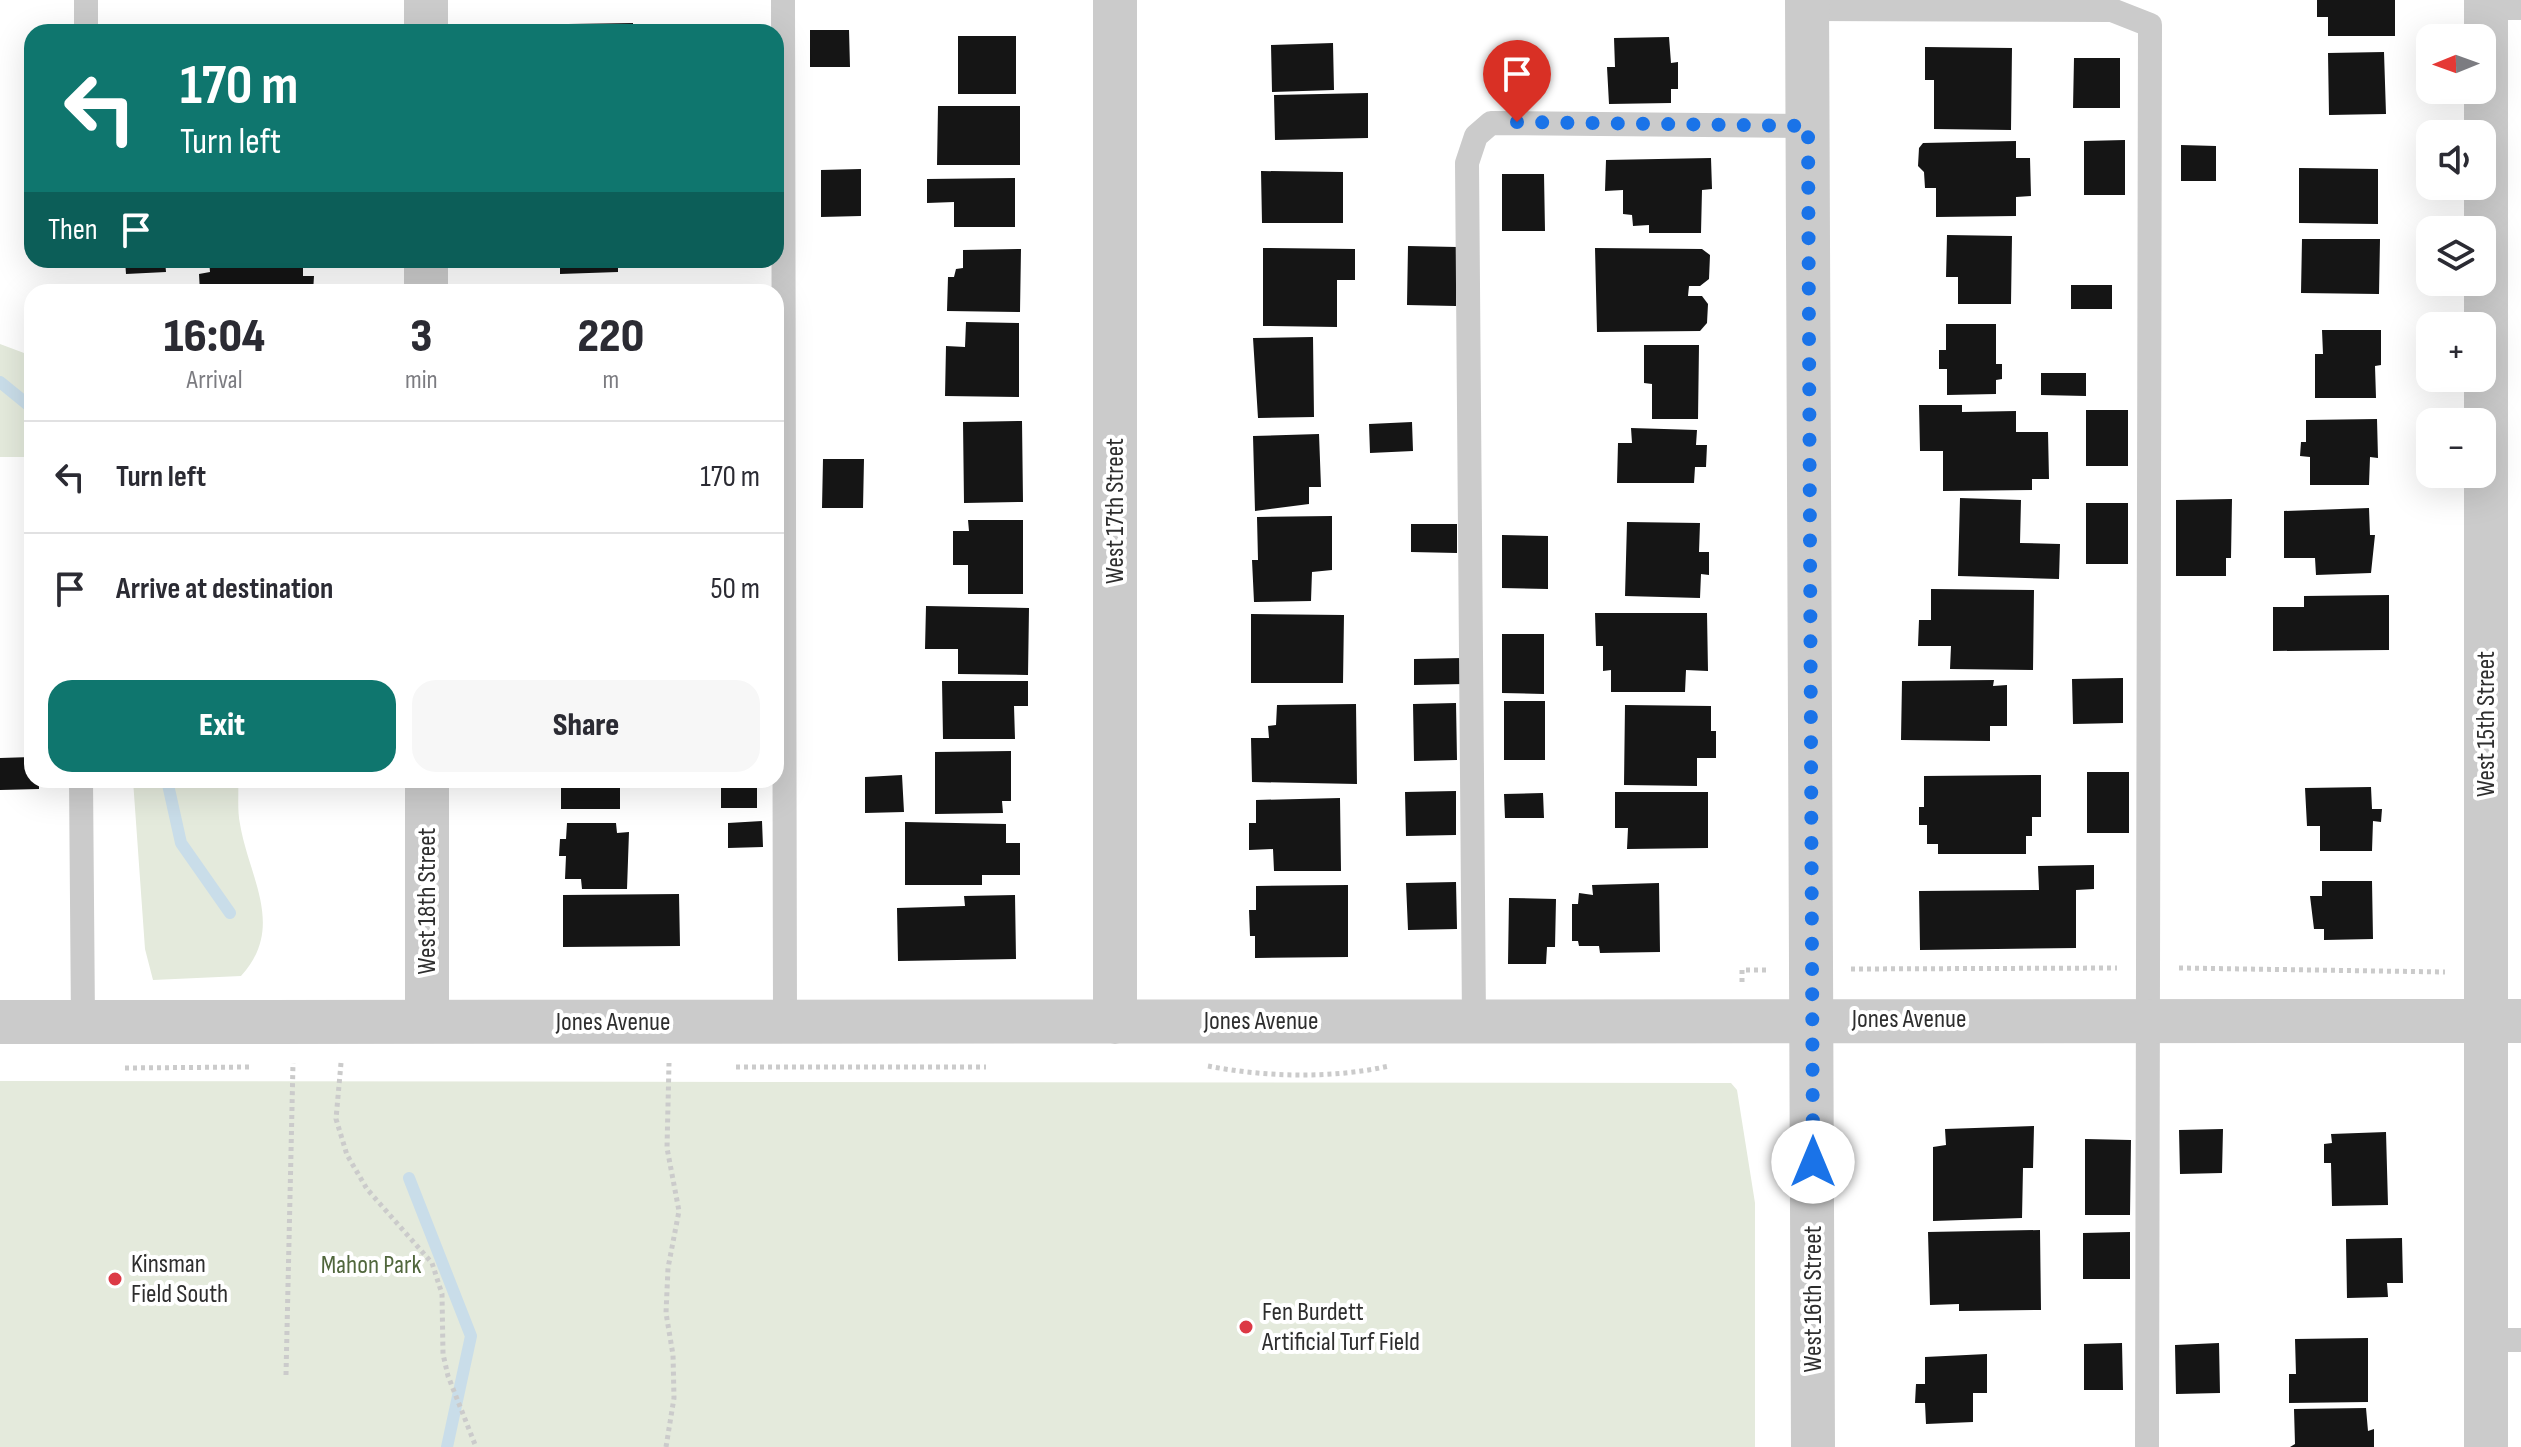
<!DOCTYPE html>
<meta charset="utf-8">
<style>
:root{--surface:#fff;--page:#f7f7f7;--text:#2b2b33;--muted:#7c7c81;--line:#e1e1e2;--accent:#0f766e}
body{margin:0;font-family:"Sofia Sans Condensed",sans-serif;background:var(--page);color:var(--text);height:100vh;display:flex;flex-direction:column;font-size:30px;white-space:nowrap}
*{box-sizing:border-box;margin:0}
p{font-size:26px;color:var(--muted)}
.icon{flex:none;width:44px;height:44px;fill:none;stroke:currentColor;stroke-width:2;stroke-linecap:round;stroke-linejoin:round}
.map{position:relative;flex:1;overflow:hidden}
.side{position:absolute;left:24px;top:284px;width:760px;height:504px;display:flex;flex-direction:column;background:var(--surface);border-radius:24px;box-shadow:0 8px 32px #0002}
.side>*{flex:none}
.guide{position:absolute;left:24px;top:24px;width:760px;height:244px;border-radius:24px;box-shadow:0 8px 32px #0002;background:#0f766e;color:#fff;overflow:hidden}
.needle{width:52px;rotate:269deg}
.tools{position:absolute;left:2416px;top:24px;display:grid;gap:16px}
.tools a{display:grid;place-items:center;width:80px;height:80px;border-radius:16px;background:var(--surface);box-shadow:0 8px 32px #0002;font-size:40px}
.pin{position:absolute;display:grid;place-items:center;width:68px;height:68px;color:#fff;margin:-82px -34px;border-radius:50% 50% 50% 0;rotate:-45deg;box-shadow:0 0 8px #0007}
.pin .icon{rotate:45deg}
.me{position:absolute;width:88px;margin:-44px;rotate:0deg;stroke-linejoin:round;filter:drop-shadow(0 0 6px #0008)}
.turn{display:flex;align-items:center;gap:28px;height:168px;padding:0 24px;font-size:36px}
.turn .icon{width:104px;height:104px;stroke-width:2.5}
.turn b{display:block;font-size:56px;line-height:68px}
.then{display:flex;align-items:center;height:76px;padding:0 24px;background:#0003;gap:16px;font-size:30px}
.eta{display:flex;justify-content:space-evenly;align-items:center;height:136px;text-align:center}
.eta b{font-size:48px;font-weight:800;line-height:56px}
.button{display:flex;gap:16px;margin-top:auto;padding:16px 24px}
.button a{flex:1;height:92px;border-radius:24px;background:var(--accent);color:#fff;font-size:32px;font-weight:800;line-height:92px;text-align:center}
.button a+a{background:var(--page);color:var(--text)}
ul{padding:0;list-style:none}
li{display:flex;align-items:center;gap:24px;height:112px;padding:0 24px;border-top:2px solid var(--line)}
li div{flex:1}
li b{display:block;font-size:30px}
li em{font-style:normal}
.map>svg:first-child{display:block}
</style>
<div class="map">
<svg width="2521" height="1447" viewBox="0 0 2521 1447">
<rect width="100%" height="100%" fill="#fff"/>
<path fill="#e4eadc" d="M0 344 32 356V457H0Z
M133 780H238C239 794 237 810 240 824 249 878 286 927 241 976L153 980 145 949Z
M0 1081 1731 1083 1737 1090 1755 1203V1447H0Z"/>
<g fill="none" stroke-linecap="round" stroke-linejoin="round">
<path stroke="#c9dde9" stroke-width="12" d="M0 382 32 408
M167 780 181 843 230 913
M409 1178 471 1336 447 1447"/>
</g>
<path fill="#151515" d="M2317 0H2395V36H2328V17H2317Z
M633 23V32H568V24Z
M810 30H849L850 67H810Z
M958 36H1016V94H958Z
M1669 37 1671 63 1678 62V89H1671V103L1609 104 1607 67H1615L1614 38Z
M1333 43 1334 90 1272 92 1271 45Z
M1925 47 2012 48 2011 130 1934 129V80H1925Z
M2384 52 2386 114 2329 115 2328 53Z
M2074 58H2120V108H2073Z
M1368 93V138L1275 140 1274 95Z
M938 106H1020V165H937Z
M2125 140V195H2084V141Z
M2016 141V158H2030L2031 196 2016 197V216L1936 217V188H1925L1924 172 1918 166 1919 148 1923 143Z
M2181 145 2216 146V181H2181Z
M1711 158 1712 189 1702 190 1701 233H1649V225L1633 226 1632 215 1623 214V190L1605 191 1606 160Z
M2299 168 2378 169V224L2299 223Z
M861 169V216L821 217V170Z
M1261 171 1343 172V223H1262Z
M1502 174H1544L1545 231H1502Z
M1015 178V227H954V202L927 203V179Z
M1947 235 2012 236 2011 304H1958V277H1946Z
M2302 239H2380L2379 294 2301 293Z
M1408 246 1457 247 1456 306 1407 305Z
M1263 248 1355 249V280H1337V327L1263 326Z
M1595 248 1702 249 1710 255 1709 279 1700 286H1689L1688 296H1702L1708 304 1707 323 1700 331 1597 332Z
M1021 249 1020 312 947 311 948 277H954L956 269 963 268V250Z
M125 260H165L166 272 126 274Z
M209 260H303V276H314L313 292H200L199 274 210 272Z
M560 260H618V272L560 274Z
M2071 285H2112V309H2071Z
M619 286V292H559V287Z
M966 322 1019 323V397L945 396 946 346 965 347Z
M1946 324H1996V364H2002V379L1996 380V394L1947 395V369H1939V350H1946Z
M2322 330H2381V365L2375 366 2376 398H2315V354H2323Z
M1313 337 1314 417 1258 418 1253 338Z
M1644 345H1699L1698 419H1652V384L1644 383Z
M2041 373H2086V396L2041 395Z
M1919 405H1962V412L2016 411V432H2048L2049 479H2032V490L1943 491V451H1920Z
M2086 410H2128V466H2086Z
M2377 419 2378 458 2370 457 2369 485H2310V457L2300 456 2301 442H2306V420Z
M1022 421 1023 502 964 503 963 422Z
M1412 422 1413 451 1370 453 1369 424Z
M1631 428 1697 430 1696 445H1707L1706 467H1695L1694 483H1617L1618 443H1632Z
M1319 434 1321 487H1309V504L1255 511 1253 436Z
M823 459H864L863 508H822Z
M1960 498 2021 500 2020 543 2060 544 2059 579 1958 576Z
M2232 499 2231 558H2226V576H2176V500Z
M2086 503H2128V564H2086Z
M2369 508 2370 535H2375L2371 573 2316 575 2315 558H2284V511Z
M1332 516V570L1312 572 1311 601 1254 602 1252 560H1258L1257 517Z
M968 520H1023V594H968V565H953V531H969Z
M1627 522 1700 523 1699 552H1709V575L1701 574 1700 598 1625 596Z
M1411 524H1457V553L1411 552Z
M1502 535 1548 536V589L1502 588Z
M1931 589 2034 590 2033 670 1950 669 1951 646H1918L1919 620H1931Z
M2389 595V650L2273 651V607H2304V596Z
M926 606 1029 608 1028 675 958 674V649H925Z
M1595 613H1707L1708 671 1686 670 1685 692H1611V670L1603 671V646H1596Z
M1251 614 1344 615 1343 683H1251Z
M1502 634H1544V694L1502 693Z
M1463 658 1464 684 1414 685V659Z
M2123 678V723L2073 724 2072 679Z
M1994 680 1993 686 2007 685V726H1990V741L1901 740 1902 681Z
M942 681H1028V706H1014L1015 739H943Z
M1504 701H1545V760H1504Z
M1456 703 1457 760 1414 761 1413 704Z
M1356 704 1357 784 1252 782 1251 738H1269L1268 726 1276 725 1277 705Z
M1625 705 1711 706V731H1716V758H1697V786L1624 785Z
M1011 751V801H1002L1003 813 935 814V752Z
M32 757V780H39V789L0 790V758Z
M2087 772H2129V833H2087Z
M902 775 904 812 865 813V777Z
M2041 775V817H2032V836H2026V854H1938V844H1927V825H1919V807H1924V776Z
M561 780H620V809H561Z
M721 783 757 784V808H721Z
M2371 787 2372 809H2382L2381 822 2373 821 2372 851H2320V826H2307L2305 788Z
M1456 791V835L1406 836 1405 792Z
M1615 792H1708V848L1627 849 1628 828H1615Z
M1543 793 1544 818H1505L1504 794Z
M1340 798 1341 871H1274L1273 849 1249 850V823H1256V800Z
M762 821 763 847 728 848V823Z
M905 822 1006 824V843H1020V875H982V885H905Z
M567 823H616L617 833 629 832 627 889H582L581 879H565L566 856H559L560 839H566Z
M2094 865V889L2076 890V948L1920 950 1919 891 2039 890 2038 866Z
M2322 881H2372L2373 939 2324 940V929H2314L2310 896H2322Z
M1456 882 1457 929 1408 930 1406 883Z
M1659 883 1660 952 1600 953 1599 946H1579L1578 941H1572V904H1578L1579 893 1593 895 1592 885Z
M1348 885V957L1255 958V936H1250L1249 910H1256V886Z
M679 894 680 946 563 947V895Z
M1015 895 1016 959 898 961 897 908 965 906 964 896Z
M1509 898 1556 899 1555 947H1547L1546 964H1508Z
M2034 1126 2033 1168H2023L2022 1218 1933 1221V1147L1946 1145 1945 1129Z
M2223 1129 2222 1173 2180 1174 2179 1130Z
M2386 1132 2388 1205 2332 1206 2331 1163H2324V1144L2332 1143 2331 1134Z
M2085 1139 2131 1140 2130 1215H2085Z
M2040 1230 2041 1310 1959 1311V1304L1930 1305 1928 1232Z
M2130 1232V1279H2083V1233Z
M2402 1238 2403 1283H2387L2388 1297 2347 1298 2346 1239Z
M2368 1338V1402L2289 1403V1374H2296L2295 1339Z
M2122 1343 2123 1390H2084V1344Z
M2219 1343 2220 1393 2176 1394 2175 1345Z
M1987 1354V1393H1973V1422L1926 1424 1925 1403H1915L1916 1384H1925V1357Z
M2366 1408 2368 1431 2374 1429V1447H2290L2295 1444 2294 1409Z"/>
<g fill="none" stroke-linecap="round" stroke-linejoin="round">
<path stroke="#cbcbcb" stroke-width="5" stroke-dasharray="4 4" stroke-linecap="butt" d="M2179 968 2445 972
M1851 969 2117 968
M1742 982V970H1769
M341 1063 336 1119 347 1155 367 1189 432 1263 442 1294 443 1354 448 1376 476 1447
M1208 1066C1264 1077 1332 1079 1389 1066
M736 1067H986
M125 1068 251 1067
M286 1375 293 1063
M666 1447 674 1398 673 1355 666 1313 668 1268 679 1211 667 1148 669 1063"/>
<path stroke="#cbcbcb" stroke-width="24" d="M86 0V32
M783 0 785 1022
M2486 8H2521
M1807 9 2112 10 2150 25 2147 1447
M81 780 83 1022
M1474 1020 1467 163 1476 136 1491 123 1808 126
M2485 1340H2521"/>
<path stroke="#cbcbcb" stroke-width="44" d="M426 0V32
M1807 0 1813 1447
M426 260V292
M427 780V1022
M0 1022 2521 1021
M1115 1022V0
M2486 1447V0"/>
</g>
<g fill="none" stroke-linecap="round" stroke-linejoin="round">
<path stroke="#1a73e8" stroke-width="14" stroke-dasharray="0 25.2" d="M1517 122 1808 126 1813 1162"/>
</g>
<g fill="#dc3945" stroke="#fff" stroke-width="3">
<circle cx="115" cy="1279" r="8"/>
<circle cx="1246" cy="1327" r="8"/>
</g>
<g text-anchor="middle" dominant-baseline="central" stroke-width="8" stroke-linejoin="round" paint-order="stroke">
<g font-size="26" fill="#2e2e2e" stroke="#fff">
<text transform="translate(1115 511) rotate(-90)">West 17th Street</text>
<text transform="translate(2486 724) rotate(-90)">West 15th Street</text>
<text transform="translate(427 901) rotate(-90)">West 18th Street</text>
<text x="1909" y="1019">Jones Avenue</text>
<text x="1261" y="1021">Jones Avenue</text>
<text x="613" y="1022">Jones Avenue</text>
<text transform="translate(1813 1299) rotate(-90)">West 16th Street</text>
</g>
<g font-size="26" fill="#2e2e2e" stroke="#fff" text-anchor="start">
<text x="131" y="1264">Kinsman<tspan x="131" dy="30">Field South</tspan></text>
<text x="1262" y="1312">Fen Burdett<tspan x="1262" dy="30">Artificial Turf Field</tspan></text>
</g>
<g font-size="26" fill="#51673d" stroke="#fff">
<text x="371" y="1265">Mahon Park</text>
</g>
</g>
</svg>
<div class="tools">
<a><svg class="needle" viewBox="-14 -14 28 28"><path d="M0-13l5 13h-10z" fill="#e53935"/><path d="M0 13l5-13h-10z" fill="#7c7c81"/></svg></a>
<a><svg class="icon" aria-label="sound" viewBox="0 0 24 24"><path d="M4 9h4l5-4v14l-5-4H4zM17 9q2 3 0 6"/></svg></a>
<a><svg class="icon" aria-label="layers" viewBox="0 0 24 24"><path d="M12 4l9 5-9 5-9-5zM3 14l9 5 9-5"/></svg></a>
<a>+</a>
<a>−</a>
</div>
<div class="pin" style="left:1517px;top:122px;background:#d93025"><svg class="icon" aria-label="arrive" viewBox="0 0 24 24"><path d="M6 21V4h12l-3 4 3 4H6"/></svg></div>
<svg class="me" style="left:1813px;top:1162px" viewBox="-20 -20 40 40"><circle r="19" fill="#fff"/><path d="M0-13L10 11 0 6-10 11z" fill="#1a73e8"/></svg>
<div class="guide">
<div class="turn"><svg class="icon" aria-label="left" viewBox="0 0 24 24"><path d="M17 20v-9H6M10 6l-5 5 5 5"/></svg><div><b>170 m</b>Turn left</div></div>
<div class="then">Then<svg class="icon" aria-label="arrive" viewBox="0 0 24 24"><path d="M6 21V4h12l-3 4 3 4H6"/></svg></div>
</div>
<section class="side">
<div class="eta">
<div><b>16:04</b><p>Arrival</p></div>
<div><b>3</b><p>min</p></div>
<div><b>220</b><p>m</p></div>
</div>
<ul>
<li><svg class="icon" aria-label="left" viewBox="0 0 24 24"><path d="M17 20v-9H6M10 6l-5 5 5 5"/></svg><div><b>Turn left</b></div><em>170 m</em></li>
<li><svg class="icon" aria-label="arrive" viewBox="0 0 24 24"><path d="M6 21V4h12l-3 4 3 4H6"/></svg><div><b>Arrive at destination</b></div><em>50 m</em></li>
</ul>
<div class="button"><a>Exit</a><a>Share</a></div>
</section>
</div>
